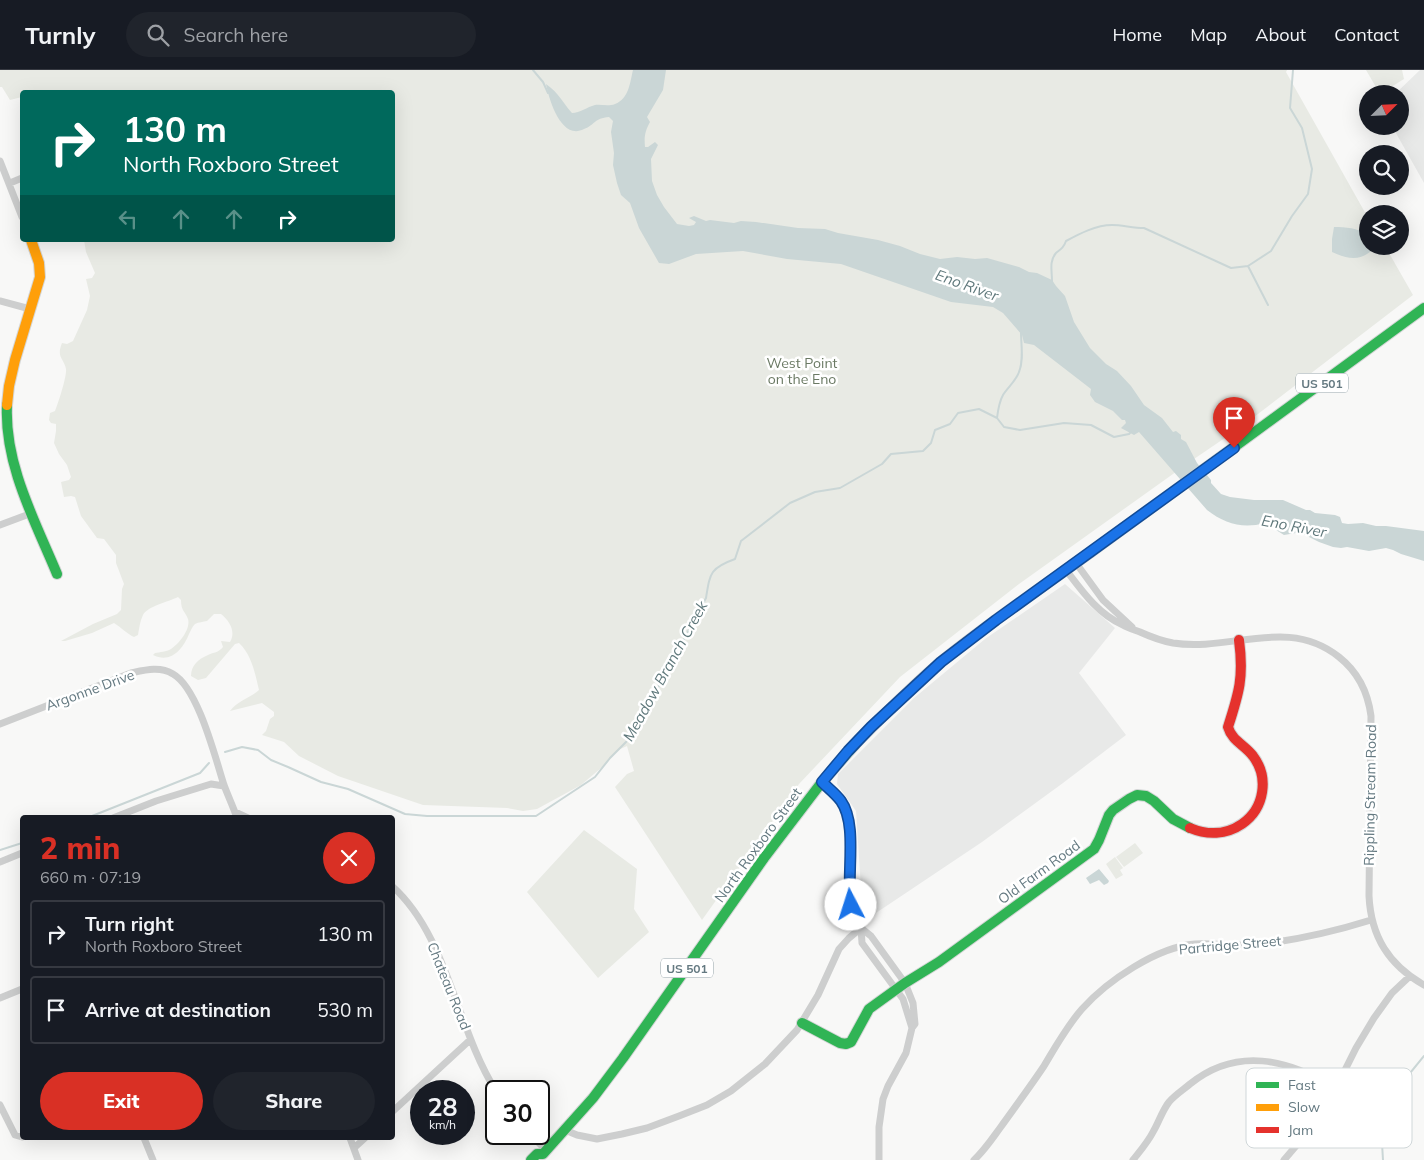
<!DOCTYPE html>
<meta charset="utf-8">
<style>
:root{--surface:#171b24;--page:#20242c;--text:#f1f3f6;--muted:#9ea1a6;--line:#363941;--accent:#d93025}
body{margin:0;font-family:Mulish,sans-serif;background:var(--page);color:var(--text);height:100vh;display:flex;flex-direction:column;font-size:19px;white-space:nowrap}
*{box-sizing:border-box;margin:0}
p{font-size:16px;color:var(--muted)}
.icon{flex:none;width:28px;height:28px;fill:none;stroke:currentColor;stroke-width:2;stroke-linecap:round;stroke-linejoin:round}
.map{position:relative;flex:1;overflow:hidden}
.side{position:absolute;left:20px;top:745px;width:375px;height:325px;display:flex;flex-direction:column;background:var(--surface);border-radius:5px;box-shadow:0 5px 20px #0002}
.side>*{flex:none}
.hud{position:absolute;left:20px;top:20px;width:375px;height:152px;border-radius:5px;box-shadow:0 5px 20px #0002;background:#00695c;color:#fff;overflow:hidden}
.needle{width:32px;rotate:66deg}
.controls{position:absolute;left:1359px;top:15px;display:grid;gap:10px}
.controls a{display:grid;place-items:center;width:50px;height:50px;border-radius:50%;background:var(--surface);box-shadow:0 5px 20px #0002;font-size:25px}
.speed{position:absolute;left:410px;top:1010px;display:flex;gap:10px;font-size:25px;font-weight:700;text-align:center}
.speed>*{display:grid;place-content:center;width:65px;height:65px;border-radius:50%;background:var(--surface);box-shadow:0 5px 20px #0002;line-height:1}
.speed small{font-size:12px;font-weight:400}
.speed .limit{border:2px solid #111;border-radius:8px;background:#fff;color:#111}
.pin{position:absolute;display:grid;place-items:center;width:42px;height:42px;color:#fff;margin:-51px -21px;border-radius:50% 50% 50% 0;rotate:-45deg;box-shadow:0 0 5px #0007}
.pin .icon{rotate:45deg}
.me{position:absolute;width:55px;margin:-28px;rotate:355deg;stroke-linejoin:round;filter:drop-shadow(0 0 4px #0008)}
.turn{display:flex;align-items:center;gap:18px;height:105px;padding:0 20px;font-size:22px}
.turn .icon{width:65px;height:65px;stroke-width:2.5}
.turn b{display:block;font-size:35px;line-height:42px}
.lanes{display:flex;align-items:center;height:48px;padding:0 20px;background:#0003;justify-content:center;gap:25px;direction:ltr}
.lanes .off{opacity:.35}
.round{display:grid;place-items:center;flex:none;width:52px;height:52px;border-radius:26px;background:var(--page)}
.summary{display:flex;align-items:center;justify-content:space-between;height:85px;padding:0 20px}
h1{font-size:30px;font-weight:800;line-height:38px;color:var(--accent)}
.button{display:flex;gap:10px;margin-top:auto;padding:10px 20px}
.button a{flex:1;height:58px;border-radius:30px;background:var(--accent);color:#fff;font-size:20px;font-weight:800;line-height:58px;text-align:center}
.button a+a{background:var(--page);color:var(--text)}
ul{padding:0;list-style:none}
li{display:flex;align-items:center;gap:15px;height:68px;margin:0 10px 8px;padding:0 10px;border:2px solid var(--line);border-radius:5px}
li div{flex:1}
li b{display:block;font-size:19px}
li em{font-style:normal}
header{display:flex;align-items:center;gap:30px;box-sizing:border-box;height:70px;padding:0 25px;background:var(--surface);border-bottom:1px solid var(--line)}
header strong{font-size:24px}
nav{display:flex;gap:28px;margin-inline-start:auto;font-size:18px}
.search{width:350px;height:45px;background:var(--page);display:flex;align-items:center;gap:12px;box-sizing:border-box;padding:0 18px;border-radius:28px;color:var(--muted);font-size:19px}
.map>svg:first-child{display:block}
</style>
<header>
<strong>Turnly</strong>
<div class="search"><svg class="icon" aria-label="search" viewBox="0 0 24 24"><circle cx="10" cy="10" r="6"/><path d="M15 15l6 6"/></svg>Search here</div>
<nav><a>Home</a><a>Map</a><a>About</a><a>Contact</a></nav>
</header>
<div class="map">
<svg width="1424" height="1090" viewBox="0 0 1424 1090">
<rect width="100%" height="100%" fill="#f8f8f7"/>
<path fill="#e8e9e8" d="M1420 0H1424V113L1392 56H1400V24H1395Z
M1065 514 1115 558 1079 603 1126 665 1063 713 982 772 870 847 863 849 856 741 837 714 838 704 914 628 985 569Z"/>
<path fill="#e8eae4" d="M0 0H1287L1286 2 1367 146 1368 176H1385L1413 225 1241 357 1194 389 1019 514 900 607 799 714 702 850 615 717 627 704 634 701 627 676 618 680 607 693 581 715 537 739 523 741 507 738 423 735 338 706 299 686 284 672 262 665 266 661 270 649 274 646V642L262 633 230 641C237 631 250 628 259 620 255 604 252 585 239 573L235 574 206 608 198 610 191 606C191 596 198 589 208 585 214 582 218 583 223 577L221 571 230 572C236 562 230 551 221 544H214L207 551C203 552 199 552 195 554 192 557 191 560 189 564 183 579 171 594 153 585L155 583C160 582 166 582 171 579 179 574 191 559 188 549 185 541 181 541 181 530L178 527C168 532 148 536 143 545 140 551 139 559 138 565L134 567C127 564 121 557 114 553L92 563 65 571H61L93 554 117 544 121 540 122 519 124 514 116 493V485L104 469 97 468 81 446 75 427 71 426 64 427 61 412 69 410 71 407 67 395 59 384 54 373 56 361V354L51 353 49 350 50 343 55 341C58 334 67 306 66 299 64 288 56 288 62 273L67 274 73 271 87 240 90 226 86 209 92 208 95 203 86 182 84 170H392V22H22V27L10 30 2 17H0Z
M1366 0H1402L1404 9 1380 24Z
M584 760 637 799 634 839 649 862 598 908 527 822Z
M1135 773 1143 783 1124 797 1116 787Z
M1115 787 1123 798 1120 800 1123 805 1116 809 1106 794Z"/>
<path fill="#cad6d6" d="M633 0H666L663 20 647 47 650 52C645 61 644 67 645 77H648L655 72 658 75 651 89 652 111 657 125 664 137 677 154 689 156 694 155 696 152 689 148 694 146 706 151 710 150 734 153 741 151 756 152 798 158 825 159 838 163 878 170 900 176 920 184 940 189 957 187 975 189 987 188 1019 197 1029 202 1037 203 1052 210 1056 216 1065 226 1074 252 1090 278 1106 294 1117 301 1131 316 1144 335 1162 348 1173 362 1176 361 1181 365V369L1186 372 1197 393 1211 410V413L1221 424 1230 427 1254 430H1283L1306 440H1310L1315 443 1335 445 1340 447 1342 453 1348 454 1363 453 1376 456H1386L1424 461V491L1401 484 1393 480 1386 478 1369 481 1347 477 1341 478 1333 477 1319 472 1305 465 1296 463 1284 465 1265 453C1243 459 1225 454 1207 440L1139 362 1134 365 1121 358 1126 353 1125 350H1122L1113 341 1095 332 1090 325 1091 319 1034 275 1024 273 1022 265 1003 243 993 237 951 232 841 194 787 189 743 181 696 184 669 194 659 193 639 158 630 133 621 125 617 113 613 95 614 83 611 62 613 51 609 47C594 48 595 55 584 59 561 71 549 29 546 14 559 23 562 32 572 43 580 43 587 37 595 35 601 34 608 37 615 34 629 29 630 12 633 0Z
M1334 157C1346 157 1357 158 1367 164L1368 176H1376C1362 192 1350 190 1332 182V169Z
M1099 799 1109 811 1108 813 1104 815 1099 810 1090 814 1086 808Z"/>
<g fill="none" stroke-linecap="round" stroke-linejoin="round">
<path stroke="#cad6d6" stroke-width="2" d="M533 0 543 12 548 23
M1248 196 1268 235
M1052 211C1052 201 1049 191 1056 183 1061 179 1064 177 1066 171 1079 164 1096 155 1112 155 1122 155 1133 158 1144 158L1231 198 1248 196 1271 181 1292 146 1308 124 1312 99 1302 58 1290 38 1293 0
M997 348C998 340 999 332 1003 325 1008 317 1016 311 1019 302 1024 290 1021 275 1021 262
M225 682 242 677 258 680 271 690 288 697 321 712 348 719 405 744 427 746H536L595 707 610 688 632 666 706 528C710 503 710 498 735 489L741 471 790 433 815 422 840 418 882 394 891 384 923 381 931 373 935 360 950 354 958 343 979 339 997 348 1004 357 1020 360 1064 353 1091 355 1114 367 1129 364 1131 362
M87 748 200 703 209 693
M0 780 22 773
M1383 1090 1382 1073 1402 1013 1424 986"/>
<defs>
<path id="fast" d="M7 335C4 394 35 451 57 504
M1091 482 1424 238
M802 953 840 973 846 974 851 972 869 939 905 913 939 892 1094 779 1099 770 1109 745 1113 740 1129 729 1137 725 1146 726 1154 731 1173 749 1190 758
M531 1090 537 1084H543L593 1028 623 988 764 788 822 712 859 670"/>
<path id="slow" d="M7 335 9 316 15 290 40 207 39 193 31 170
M859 670C886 643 913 615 942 591 990 552 1041 518 1091 482"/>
<path id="jam" d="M1190 758C1207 765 1226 765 1242 754 1265 738 1269 707 1253 686 1245 675 1232 671 1228 657 1239 623 1244 607 1239 570"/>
</defs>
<use href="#fast" stroke="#d4d6d6" stroke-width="12"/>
<use href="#slow" stroke="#d4d6d6" stroke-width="12"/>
<use href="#jam" stroke="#d4d6d6" stroke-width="12"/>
<path stroke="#cdcece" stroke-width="7" d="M0 91 22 147
M10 113 22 108
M0 231 30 239
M0 455 32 443
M1076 493 1103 530 1132 557
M1066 500C1082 521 1098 544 1123 555 1128 558 1135 560 1140 562 1151 567 1162 571 1173 573 1231 582 1288 546 1339 587 1358 602 1368 623 1371 646L1369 826C1371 867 1389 895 1424 915
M0 654 131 603C145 600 160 596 173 604 198 618 215 687 224 715 228 726 233 736 237 748
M822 712 841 731 848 747 850 768 849 820 851 835 856 850 861 858 871 866 905 913 913 933 915 954 912 958 906 983 888 1016 883 1029 879 1057V1090
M235 742 248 748
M113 748 156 731 211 714 224 716
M0 792 22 783
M392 816C448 866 456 958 496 1021
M861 858 862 873 903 929 912 958
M0 928 22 919
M0 1035 15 1065 22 1067
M392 1042 470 970
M565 1060 577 1065 597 1069 622 1064 647 1058 679 1046 707 1035 731 1021 765 994 797 960 818 925 839 879 849 868 861 858
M530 1064 546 1080
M144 1068 153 1090
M350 1068 358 1090
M354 1078 365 1068
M974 1090C984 1081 992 1069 1000 1058 1015 1037 1030 1017 1044 996 1056 976 1067 956 1082 939 1107 911 1157 877 1195 874 1218 873 1241 877 1264 874 1300 869 1336 861 1371 850
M1133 1090C1140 1081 1148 1072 1153 1062 1159 1052 1162 1041 1169 1032 1175 1025 1183 1020 1190 1014 1237 976 1288 989 1335 1018
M1284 1090 1319 1049 1331 1028 1356 978 1374 948 1392 923 1410 906"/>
<use href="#fast" stroke="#30b455" stroke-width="10"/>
<use href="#slow" stroke="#ff9f0a" stroke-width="10"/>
<use href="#jam" stroke="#e5322d" stroke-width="10"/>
</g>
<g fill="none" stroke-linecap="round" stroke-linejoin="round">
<defs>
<path id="route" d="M851 835C846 805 858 755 841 731 836 724 828 718 822 712L848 681 871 657 941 592 996 550 1234 378"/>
</defs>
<use href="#route" stroke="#114b97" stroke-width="12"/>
<use href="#route" stroke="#1a73e8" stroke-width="9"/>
</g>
<g text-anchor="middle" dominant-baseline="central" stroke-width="5" stroke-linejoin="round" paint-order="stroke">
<g fill="#fff" stroke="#92a1a7" stroke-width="1">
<rect x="1296" y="303.5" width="52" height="19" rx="4"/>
<rect x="661" y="888.5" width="52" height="19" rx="4"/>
</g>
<g font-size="12" font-weight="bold" fill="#647981">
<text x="1322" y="313">US 501</text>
<text x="687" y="898">US 501</text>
</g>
<g font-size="14" fill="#6a7963" stroke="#fff">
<text x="802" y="293">West Point<tspan x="802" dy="16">on the Eno</tspan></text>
</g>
<g font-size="14" fill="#647981" stroke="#fff">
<text transform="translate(90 620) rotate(-20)">Argonne Drive</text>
<text transform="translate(1370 725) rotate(-89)">Rippling Stream Road</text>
<text transform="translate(758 775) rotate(-54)">North Roxboro Street</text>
<text transform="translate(1039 802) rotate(-36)">Old Farm Road</text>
<text transform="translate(1230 875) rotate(-5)">Partridge Street</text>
<text transform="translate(449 916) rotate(68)">Chateau Road</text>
</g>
<g font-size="15" font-style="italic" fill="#5f787b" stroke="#fff">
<text transform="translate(967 215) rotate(20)">Eno River</text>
<text transform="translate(1294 456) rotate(11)">Eno River</text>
<text transform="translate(665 601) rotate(-61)">Meadow Branch Creek</text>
</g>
</g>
<rect x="1246" y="998" width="166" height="80" rx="8" fill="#fff" stroke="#d0d7d9" stroke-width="1"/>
<rect x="1256" y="1012" width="23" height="6" fill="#30b455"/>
<rect x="1256" y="1034" width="23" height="7" fill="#ff9f0a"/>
<rect x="1256" y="1057" width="23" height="6" fill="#e5322d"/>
<g font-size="14" fill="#647981">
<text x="1288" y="1020">Fast</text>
<text x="1288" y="1042">Slow</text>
<text x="1288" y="1065">Jam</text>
</g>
</svg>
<div class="controls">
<a><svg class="needle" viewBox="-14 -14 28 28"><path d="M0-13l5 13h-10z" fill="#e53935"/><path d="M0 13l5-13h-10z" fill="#9ea1a6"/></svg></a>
<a><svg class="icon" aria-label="search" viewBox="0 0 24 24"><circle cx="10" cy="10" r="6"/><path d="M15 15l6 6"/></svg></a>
<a><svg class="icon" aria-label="layers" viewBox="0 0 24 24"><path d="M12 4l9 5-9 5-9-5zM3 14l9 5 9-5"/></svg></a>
</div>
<div class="speed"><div>28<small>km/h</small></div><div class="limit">30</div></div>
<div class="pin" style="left:1234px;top:378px;background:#d93025"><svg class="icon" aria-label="arrive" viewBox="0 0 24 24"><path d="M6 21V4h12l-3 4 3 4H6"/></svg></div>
<svg class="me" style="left:851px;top:835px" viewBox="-20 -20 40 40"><circle r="19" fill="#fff"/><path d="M0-13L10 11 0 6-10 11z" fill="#1a73e8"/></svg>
<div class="hud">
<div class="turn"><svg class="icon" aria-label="right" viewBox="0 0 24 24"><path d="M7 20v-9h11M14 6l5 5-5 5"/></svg><div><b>130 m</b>North Roxboro Street</div></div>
<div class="lanes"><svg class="icon off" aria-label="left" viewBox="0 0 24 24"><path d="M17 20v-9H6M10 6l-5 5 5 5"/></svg><svg class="icon off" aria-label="ahead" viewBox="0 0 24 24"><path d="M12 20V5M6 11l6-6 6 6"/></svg><svg class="icon off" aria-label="ahead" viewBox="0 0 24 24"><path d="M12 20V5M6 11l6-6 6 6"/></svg><svg class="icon" aria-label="right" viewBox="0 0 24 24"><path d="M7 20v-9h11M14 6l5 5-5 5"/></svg></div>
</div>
<section class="side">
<div class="summary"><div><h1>2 min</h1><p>660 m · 07:19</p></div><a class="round" style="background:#d93025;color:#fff"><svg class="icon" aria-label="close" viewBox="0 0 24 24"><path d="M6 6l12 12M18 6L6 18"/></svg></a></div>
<ul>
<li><svg class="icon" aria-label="right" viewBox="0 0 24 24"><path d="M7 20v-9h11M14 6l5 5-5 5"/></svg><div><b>Turn right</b><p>North Roxboro Street</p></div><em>130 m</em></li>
<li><svg class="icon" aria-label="arrive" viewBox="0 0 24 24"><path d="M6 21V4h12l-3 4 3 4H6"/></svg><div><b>Arrive at destination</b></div><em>530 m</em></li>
</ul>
<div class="button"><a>Exit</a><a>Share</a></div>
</section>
</div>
